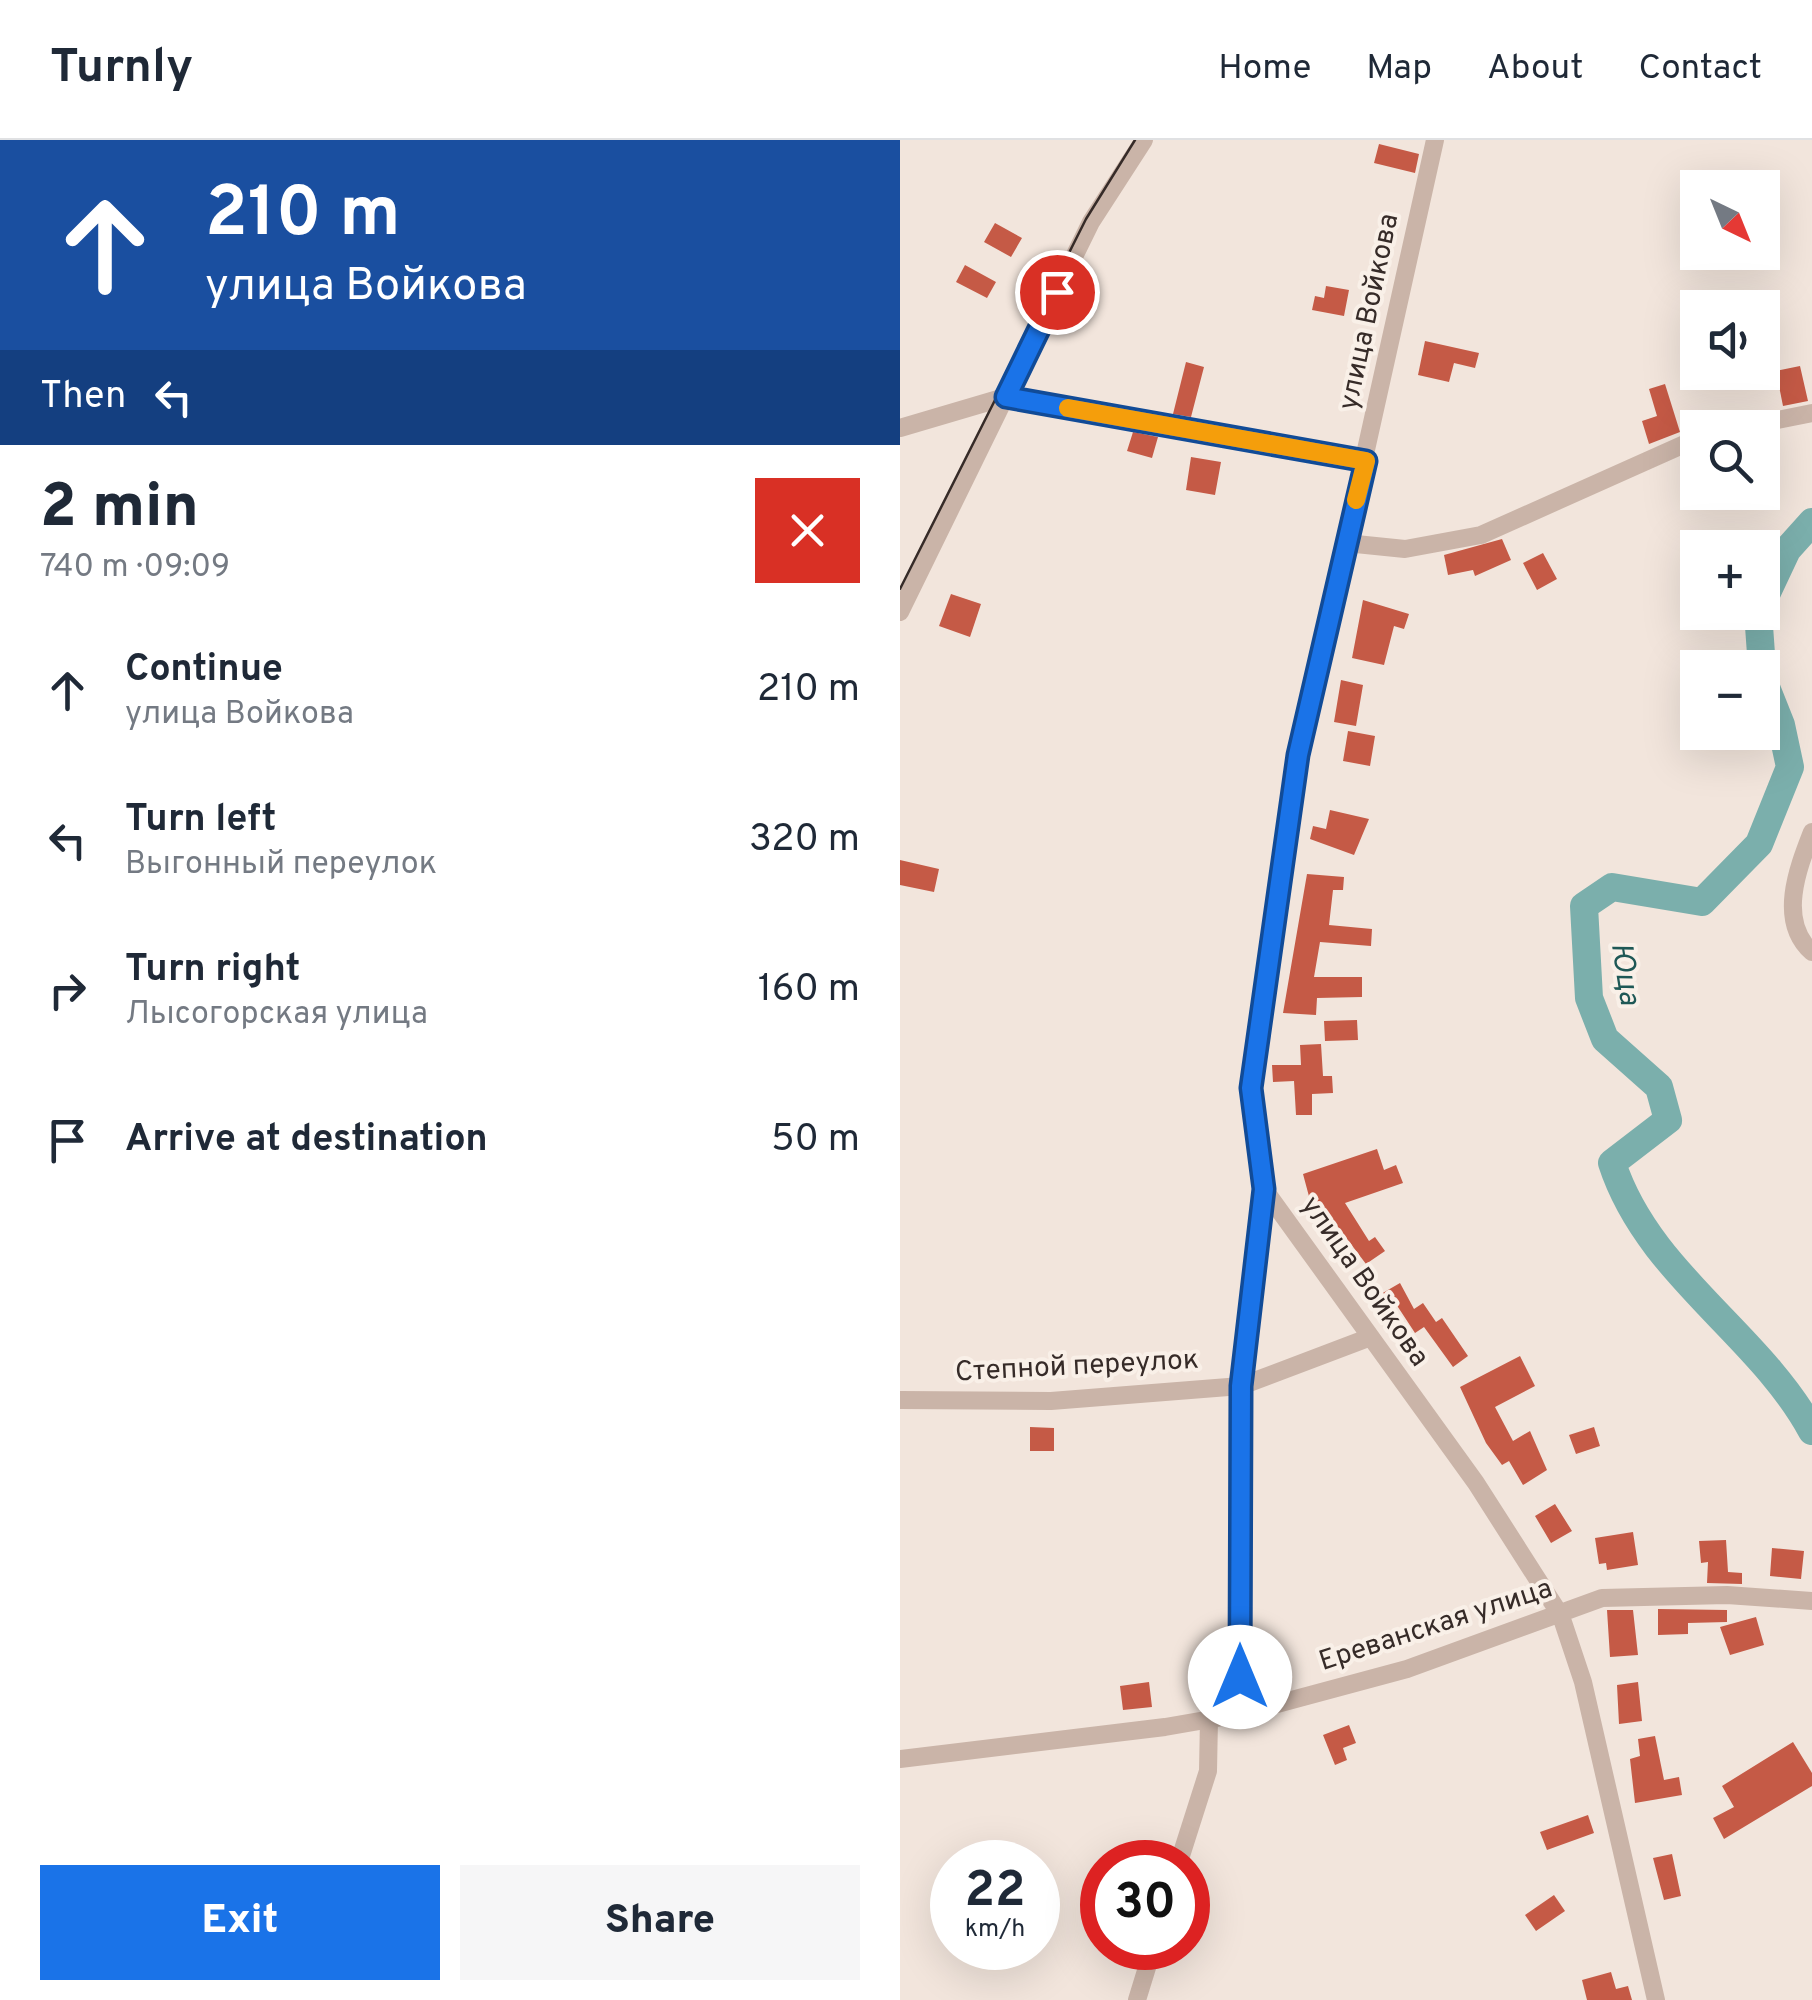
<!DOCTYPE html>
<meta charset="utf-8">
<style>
:root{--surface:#fff;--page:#f6f6f7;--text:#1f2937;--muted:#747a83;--line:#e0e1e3;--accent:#1a73e8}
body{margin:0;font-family:Overpass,sans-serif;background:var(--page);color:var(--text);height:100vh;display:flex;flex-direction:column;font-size:38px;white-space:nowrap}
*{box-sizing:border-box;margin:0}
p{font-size:32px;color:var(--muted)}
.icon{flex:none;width:55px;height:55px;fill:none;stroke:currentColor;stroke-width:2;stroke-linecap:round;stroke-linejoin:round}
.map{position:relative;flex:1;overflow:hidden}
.panel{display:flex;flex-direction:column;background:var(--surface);width:900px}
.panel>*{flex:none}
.top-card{background:#1a4fa0;color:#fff;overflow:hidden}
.needle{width:65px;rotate:137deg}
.buttons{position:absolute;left:780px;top:30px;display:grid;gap:20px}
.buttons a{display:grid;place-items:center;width:100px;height:100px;border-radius:0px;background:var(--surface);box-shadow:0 10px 40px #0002;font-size:50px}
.speed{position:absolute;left:30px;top:1700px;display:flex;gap:20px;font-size:50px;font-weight:700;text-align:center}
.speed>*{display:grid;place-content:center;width:130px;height:130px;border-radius:50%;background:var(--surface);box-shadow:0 10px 40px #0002;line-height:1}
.speed small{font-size:25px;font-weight:400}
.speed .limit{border:15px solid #d22;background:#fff;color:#111}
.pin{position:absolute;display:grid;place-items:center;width:85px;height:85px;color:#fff;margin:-42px;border:5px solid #fff;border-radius:50%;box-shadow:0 2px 10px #0007}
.me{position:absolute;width:110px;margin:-55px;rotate:0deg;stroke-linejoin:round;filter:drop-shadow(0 0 8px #0008)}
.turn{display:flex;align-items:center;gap:35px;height:210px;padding:0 40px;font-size:45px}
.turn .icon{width:130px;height:130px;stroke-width:2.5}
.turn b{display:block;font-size:70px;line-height:85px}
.then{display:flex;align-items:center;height:95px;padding:0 40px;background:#0003;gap:20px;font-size:38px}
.round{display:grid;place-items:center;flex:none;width:105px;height:105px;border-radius:0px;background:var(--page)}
.headline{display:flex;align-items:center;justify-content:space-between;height:170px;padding:0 40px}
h1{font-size:60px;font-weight:800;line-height:75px}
.action{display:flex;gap:20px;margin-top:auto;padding:20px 40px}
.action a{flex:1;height:115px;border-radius:0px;background:var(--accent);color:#fff;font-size:40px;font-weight:800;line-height:115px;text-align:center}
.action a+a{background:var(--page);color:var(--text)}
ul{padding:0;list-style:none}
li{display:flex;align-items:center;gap:30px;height:150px;padding:0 40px}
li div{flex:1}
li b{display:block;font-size:38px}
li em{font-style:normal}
header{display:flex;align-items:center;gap:60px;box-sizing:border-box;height:140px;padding:0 50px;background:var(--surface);border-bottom:2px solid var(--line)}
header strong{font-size:48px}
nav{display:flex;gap:55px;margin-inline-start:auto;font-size:35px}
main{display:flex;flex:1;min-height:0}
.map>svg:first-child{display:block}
</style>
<header>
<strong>Turnly</strong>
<nav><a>Home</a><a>Map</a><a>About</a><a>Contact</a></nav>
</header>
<main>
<section class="panel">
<div class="top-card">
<div class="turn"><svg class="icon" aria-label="ahead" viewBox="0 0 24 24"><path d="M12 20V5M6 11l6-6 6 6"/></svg><div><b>210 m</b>улица Войкова</div></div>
<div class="then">Then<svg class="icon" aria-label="left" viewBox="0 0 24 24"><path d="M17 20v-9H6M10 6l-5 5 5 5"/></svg></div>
</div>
<div class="headline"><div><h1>2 min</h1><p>740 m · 09:09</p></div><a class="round" style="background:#d93025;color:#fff"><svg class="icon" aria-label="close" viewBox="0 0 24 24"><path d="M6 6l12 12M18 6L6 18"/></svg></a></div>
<ul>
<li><svg class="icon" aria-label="ahead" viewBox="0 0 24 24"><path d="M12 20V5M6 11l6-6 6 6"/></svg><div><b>Continue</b><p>улица Войкова</p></div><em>210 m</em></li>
<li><svg class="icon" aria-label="left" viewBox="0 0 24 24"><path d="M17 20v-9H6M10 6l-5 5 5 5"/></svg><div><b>Turn left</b><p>Выгонный переулок</p></div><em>320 m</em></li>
<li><svg class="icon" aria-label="right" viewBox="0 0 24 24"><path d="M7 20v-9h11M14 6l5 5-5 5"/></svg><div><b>Turn right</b><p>Лысогорская улица</p></div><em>160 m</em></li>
<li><svg class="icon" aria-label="arrive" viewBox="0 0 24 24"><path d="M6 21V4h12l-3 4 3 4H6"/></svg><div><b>Arrive at destination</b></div><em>50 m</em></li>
</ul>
<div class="action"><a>Exit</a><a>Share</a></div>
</section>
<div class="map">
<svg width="912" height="1860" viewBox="0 0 912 1860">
<rect width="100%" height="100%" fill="#f2e5dc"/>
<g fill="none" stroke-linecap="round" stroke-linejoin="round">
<path stroke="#7bafac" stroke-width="28" d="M862 463 887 410 912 382
M858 472 862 528
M862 537 881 585 890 627 859 704 802 762 712 747 684 766 689 858 705 899 759 947 768 980 712 1023C748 1134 859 1193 912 1291"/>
</g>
<path fill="#c55a46" d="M479 4 519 14 515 33 474 23Z
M95 83 122 98 111 117 84 102Z
M65 125 96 142 87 158 56 142Z
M426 146 449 150 444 176 412 170 415 156 424 158Z
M525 201 579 213 575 228 554 223 549 242 518 235Z
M286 222 304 227 291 277 273 274Z
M900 226 908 261 883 266 876 231Z
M765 244 780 292 749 304 742 281 757 276 749 249Z
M233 292 258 297 252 318 227 311Z
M291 317 321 322 315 355 286 350Z
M602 399 611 420 575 436 573 430 548 435 544 415Z
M643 413 657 439 637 450 623 423Z
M51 454 81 464 70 497 39 486Z
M463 460 509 474 504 489 494 486 484 525 452 518Z
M441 540 463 545 456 586 434 582Z
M448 591 475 596 470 626 443 621Z
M430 670 469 679 454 715 410 699 413 686 426 689Z
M0 720 39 729 34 752 0 745Z
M407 734 444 737 443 750H433L429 785 472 789 471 806 420 802 414 837H462V857L417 858 416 875 383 873Z
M457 880 458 900 425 901 424 881Z
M421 904 423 936H432L433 953 412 954V975H396L394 941 373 942 372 925H401L400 905Z
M477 1009 484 1030 496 1025 503 1043 445 1063 469 1101 475 1097 485 1111 466 1124 426 1071 414 1075 403 1034Z
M500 1143 514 1169 523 1163 536 1182 542 1178 568 1216 553 1227 524 1187 515 1193 496 1164 489 1168 481 1154Z
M620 1216 635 1246 595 1267 613 1301 630 1291 647 1330 623 1345 609 1321 602 1325 586 1303 560 1247Z
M130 1287 154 1288V1311H130Z
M694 1287 700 1306 676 1314 669 1295Z
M655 1364 672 1391 651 1403 635 1376Z
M733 1392 738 1425 707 1430 706 1423 699 1424 695 1398Z
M826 1400 828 1432 842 1433V1444L807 1443 808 1422 801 1423 799 1401Z
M872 1408 904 1411 901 1439 870 1436Z
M758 1469 827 1470V1482L788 1483V1494L758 1495Z
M707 1470H733L738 1515 710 1517Z
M856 1477 864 1505 830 1515 820 1487Z
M249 1542 252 1567 223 1570 220 1546Z
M738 1542 742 1581 719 1584 717 1545Z
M449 1585 456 1603 443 1608 447 1620 435 1625 423 1595Z
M755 1596 764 1640 779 1637 782 1655 735 1663 730 1619 740 1616 738 1599Z
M893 1602 912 1633V1646L824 1699 813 1678 834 1667 822 1646Z
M688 1675 694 1693 647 1710 640 1692Z
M772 1714 781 1756 764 1760 753 1718Z
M654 1755 665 1771 636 1791 625 1775Z
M711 1832 716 1849 728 1846 732 1860H687L682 1840Z"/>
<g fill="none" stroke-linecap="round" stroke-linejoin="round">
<path stroke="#cab4a8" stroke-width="18" d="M535 0 398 615 351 948 364 1049 576 1343 661 1476 683 1542 756 1860
M0 288 105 257 466 321
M838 288 912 273
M446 403 505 409 581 395 798 298
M0 472 191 82 244 0
M912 692C898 728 877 781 912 812
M0 1260 151 1261 341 1246 468 1198
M340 1574 341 1246 364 1049
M0 1619 265 1587 340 1574 507 1529 702 1458 827 1455 912 1461
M279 1722 308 1631 309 1579
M237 1860 253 1808"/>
<path stroke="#362b28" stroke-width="2.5" d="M0 449 186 79 235 0"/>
</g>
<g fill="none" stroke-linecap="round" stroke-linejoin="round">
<defs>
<path id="route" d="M157 152 106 257 466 321 398 615 351 948 364 1049 341 1246 340 1537"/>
</defs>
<use href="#route" stroke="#114b97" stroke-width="25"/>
<use href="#route" stroke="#1a73e8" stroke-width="18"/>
<path stroke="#f59e0b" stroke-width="18" d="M168 268 466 321 456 360"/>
</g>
<g text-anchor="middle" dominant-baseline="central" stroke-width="8" stroke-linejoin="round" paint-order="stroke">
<g font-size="28" fill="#362b28" stroke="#f9f0e8">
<text transform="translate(470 172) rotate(-78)">улица Войкова</text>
<text transform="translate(464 1142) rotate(55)">улица Войкова</text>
<text transform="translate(177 1227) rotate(-3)">Степной переулок</text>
<text transform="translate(536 1486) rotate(-18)">Ереванская улица</text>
</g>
<g font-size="30" font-style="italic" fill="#1e5856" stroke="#f9f0e8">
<text transform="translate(724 834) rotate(81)">Юца</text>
</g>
</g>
</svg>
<div class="buttons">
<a><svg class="needle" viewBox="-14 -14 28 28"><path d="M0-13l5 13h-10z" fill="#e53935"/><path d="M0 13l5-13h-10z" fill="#747a83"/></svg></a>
<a><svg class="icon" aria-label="sound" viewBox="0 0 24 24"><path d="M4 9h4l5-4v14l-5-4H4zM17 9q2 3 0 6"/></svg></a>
<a><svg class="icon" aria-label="search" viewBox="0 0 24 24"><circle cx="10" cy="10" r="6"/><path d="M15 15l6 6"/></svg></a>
<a>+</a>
<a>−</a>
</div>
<div class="speed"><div>22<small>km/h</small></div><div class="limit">30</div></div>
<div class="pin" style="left:157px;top:152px;background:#d93025"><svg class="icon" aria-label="arrive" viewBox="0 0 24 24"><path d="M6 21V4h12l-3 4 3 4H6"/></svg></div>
<svg class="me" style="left:340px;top:1537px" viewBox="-20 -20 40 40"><circle r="19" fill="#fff"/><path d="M0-13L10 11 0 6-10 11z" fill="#1a73e8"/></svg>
</div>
</main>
